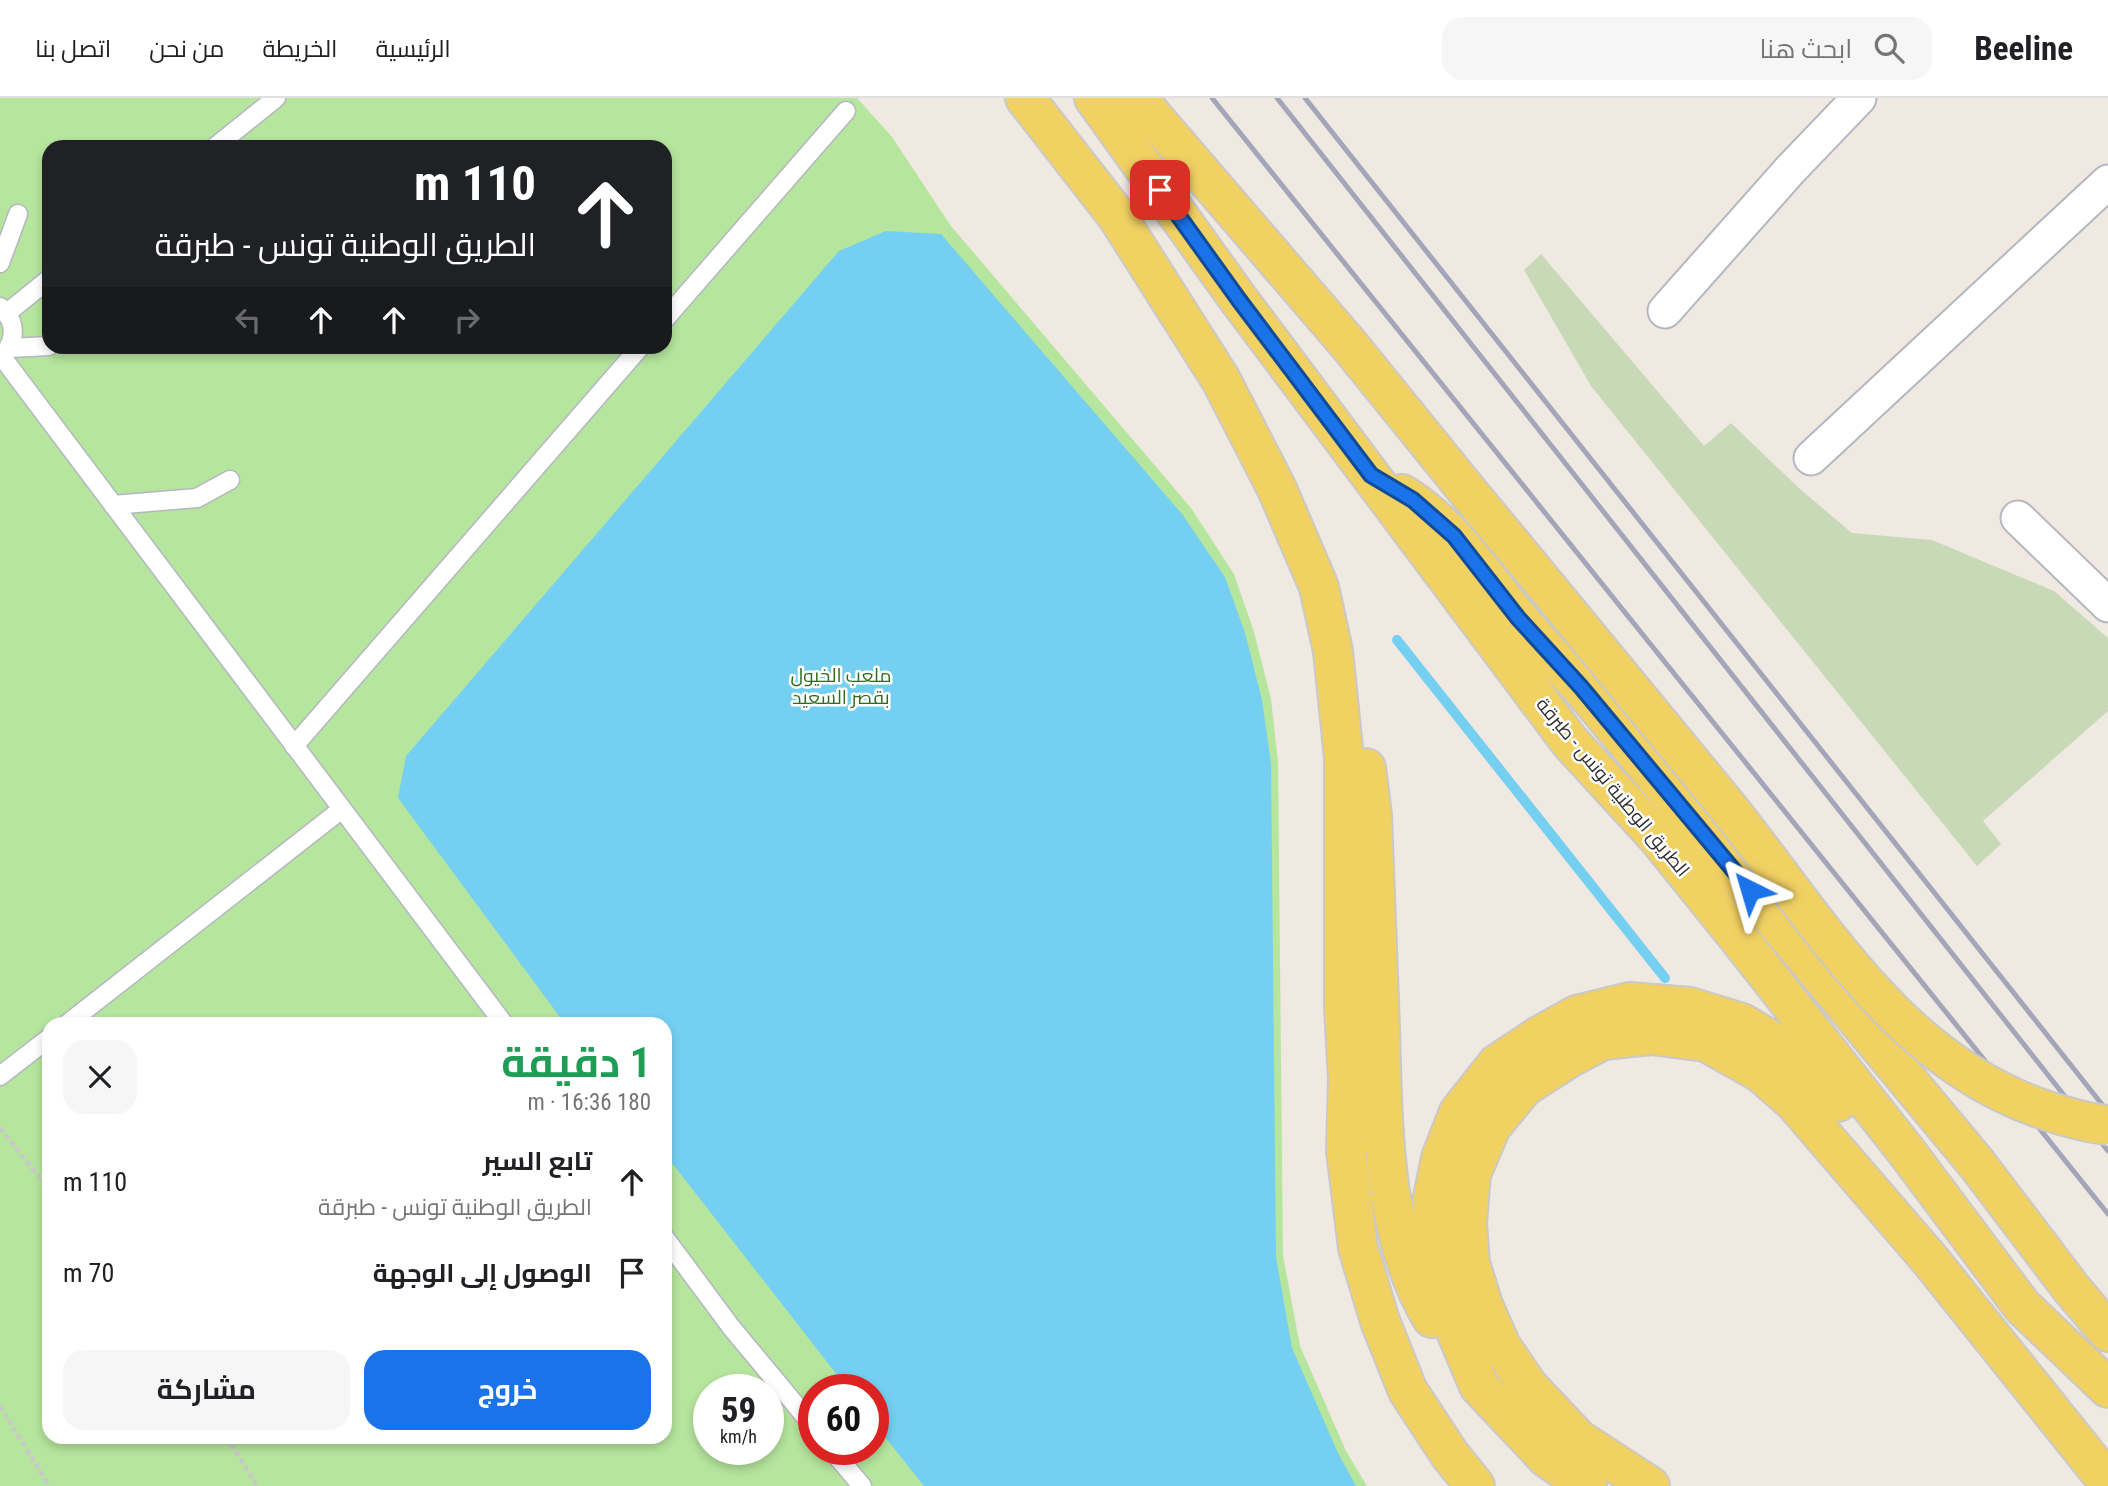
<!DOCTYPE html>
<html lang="ar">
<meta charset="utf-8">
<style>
:root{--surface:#fff;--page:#f6f6f6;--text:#202124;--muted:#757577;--line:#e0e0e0;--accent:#1a73e8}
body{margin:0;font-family:"Roboto Condensed",Cairo,sans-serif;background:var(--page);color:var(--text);direction:rtl;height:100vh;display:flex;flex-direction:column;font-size:26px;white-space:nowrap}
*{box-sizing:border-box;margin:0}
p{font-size:23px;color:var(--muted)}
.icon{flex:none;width:38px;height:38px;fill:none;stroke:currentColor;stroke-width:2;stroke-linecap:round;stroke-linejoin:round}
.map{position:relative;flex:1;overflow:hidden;direction:ltr}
.sheet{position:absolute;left:42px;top:919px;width:630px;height:427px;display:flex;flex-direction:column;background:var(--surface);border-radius:21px;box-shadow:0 4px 10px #0003;direction:rtl}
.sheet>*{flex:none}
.hud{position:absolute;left:42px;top:42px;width:630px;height:214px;border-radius:21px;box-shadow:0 4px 10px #0003;direction:rtl;background:#202124;color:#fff;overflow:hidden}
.speed{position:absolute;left:693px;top:1276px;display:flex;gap:14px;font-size:35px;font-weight:700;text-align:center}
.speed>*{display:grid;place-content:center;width:91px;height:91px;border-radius:50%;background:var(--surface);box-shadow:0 4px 10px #0003;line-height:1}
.speed small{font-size:18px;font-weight:400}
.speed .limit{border:10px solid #d22;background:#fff;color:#111}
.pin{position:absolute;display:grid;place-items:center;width:60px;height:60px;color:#fff;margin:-30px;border-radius:14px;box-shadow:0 4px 10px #0006}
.me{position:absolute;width:77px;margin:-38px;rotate:320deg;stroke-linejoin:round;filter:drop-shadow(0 0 5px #0008)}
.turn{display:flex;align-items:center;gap:24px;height:147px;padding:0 21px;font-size:32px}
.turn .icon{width:91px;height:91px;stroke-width:2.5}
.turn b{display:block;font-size:49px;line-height:60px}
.lanes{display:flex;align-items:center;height:66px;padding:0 21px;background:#0003;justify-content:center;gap:35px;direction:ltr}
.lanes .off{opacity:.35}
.round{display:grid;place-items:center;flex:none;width:74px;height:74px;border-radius:21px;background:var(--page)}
.summary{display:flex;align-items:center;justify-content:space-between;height:119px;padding:0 21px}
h1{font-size:42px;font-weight:700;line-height:52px;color:#1e9e55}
.primary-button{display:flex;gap:14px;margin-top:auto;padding:14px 21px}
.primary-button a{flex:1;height:80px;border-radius:21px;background:var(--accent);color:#fff;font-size:28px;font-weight:700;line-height:80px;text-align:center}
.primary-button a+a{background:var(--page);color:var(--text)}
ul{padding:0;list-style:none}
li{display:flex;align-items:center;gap:21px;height:91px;padding:0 21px}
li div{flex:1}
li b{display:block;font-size:26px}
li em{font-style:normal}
header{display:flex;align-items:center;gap:42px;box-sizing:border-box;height:98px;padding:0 35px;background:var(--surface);border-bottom:2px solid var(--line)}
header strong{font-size:33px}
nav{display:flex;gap:38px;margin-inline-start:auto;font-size:24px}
.search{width:490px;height:63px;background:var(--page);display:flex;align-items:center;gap:18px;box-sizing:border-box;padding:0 24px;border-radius:21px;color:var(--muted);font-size:26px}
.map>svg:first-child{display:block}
</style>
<header>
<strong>Beeline</strong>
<div class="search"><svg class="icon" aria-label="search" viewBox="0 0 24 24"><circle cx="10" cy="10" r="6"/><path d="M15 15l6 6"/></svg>ابحث هنا</div>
<nav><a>الرئيسية</a><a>الخريطة</a><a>من نحن</a><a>اتصل بنا</a></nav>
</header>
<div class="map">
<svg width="2108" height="1388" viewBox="0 0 2108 1388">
<rect width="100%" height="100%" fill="#efe9e1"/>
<path fill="#b6e59e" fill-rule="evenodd" d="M0 0H857L892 39 951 128 1191 410 1234 476 1254 534 1271 601 1278 665 1283 1158 1300 1248 1346 1353 1367 1388H0ZM49 49H665V248H49ZM49 926H665V1339H49ZM709 1292H768V1351H709ZM814 1292H873V1351H814Z"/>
<path fill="#c8d9b8" d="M1541 156 1704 348 1731 325 1801 392 1852 435 1932 442 2054 493 2108 540V613L1983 723 2001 746 1977 768 1591 288 1524 172Z"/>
<path fill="#75cff0" d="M886 133 941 136 1182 416 1225 479 1245 535 1262 602 1271 666 1276 1159 1292 1250 1338 1355 1356 1388H924L873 1324V1292L848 1291 665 1056V926H565L398 700 406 658 839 153Z"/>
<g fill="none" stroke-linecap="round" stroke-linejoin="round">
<path stroke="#75cff0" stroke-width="10" d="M1397 542 1665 880"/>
<defs>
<path id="lane" d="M215 49 276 0
M0 165 18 116
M0 209C18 224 16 245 0 260
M7 215 49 181
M665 221 846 13
M10 250 49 248
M2 259 504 926
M113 407 197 400 230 382
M294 648 641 248
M67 926 342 711
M0 978 49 940
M665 1140 731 1229 814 1329
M831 1351 862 1388"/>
<path id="street" d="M1665 213 1790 72 1859 0
M1811 360 2108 84
M2018 420 2108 507"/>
<path id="primary" d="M1025 0 1117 118 1221 282 1277 391 1319 489 1333 553 1344 660V909L1348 981 1346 1053 1358 1150 1380 1223 1408 1293 1450 1357 1475 1388
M1094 0 1239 202 1570 644 1658 740 1737 838 1906 1053 2022 1208 2108 1290
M1137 0 1350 248 1469 395
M1402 396C1450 425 1481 474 1516 517 1536 542 1558 565 1581 589L1977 1066 2071 1190 2108 1234
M1366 670 1372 717C1375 788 1377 859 1380 930 1383 1026 1381 1136 1432 1220
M1587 1388 1547 1360 1479 1288 1455 1231 1441 1191 1433 1148 1432 1104 1441 1060 1459 1014 1497 966 1539 938 1577 917 1630 904 1690 909 1742 925 1779 947 1809 970 1838 1004
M1650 1388 1578 1341 1528 1288 1501 1248 1483 1207 1470 1165 1467 1125 1471 1076 1491 1029 1524 989 1569 960 1603 942 1651 937 1706 944 1761 975 1795 1005 1931 1163 2108 1384"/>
</defs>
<use href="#lane" stroke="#b4b7c1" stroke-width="21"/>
<use href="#street" stroke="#b4b7c1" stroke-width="37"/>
<use href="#primary" stroke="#c9c9c9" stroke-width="42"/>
<path stroke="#c9c9c9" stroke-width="4.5" stroke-dasharray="5 3.5" stroke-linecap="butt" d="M0 1030 49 1092
M0 1308 49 1388
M227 1339 257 1388"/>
<use href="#lane" stroke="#fff" stroke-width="18"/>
<use href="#street" stroke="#fff" stroke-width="33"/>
<use href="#primary" stroke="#f2d163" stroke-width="38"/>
<path stroke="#a3a6b8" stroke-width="5" d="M1212 0 2108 1116
M1277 0 2108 1053
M1305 0 2108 1014"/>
<defs>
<path id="primary-bridge" d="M1469 395C1554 497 1638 600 1722 702 1816 817 1890 955 2036 1009 2059 1017 2084 1025 2108 1027"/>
</defs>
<use href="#primary-bridge" stroke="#c9c9c9" stroke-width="42" stroke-linecap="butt"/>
<use href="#primary-bridge" stroke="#f2d163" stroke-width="38"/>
</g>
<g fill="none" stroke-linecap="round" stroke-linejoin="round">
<defs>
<path id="route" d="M1160 92 1239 202 1371 377 1413 402 1454 438 1518 520 1581 589 1750 792"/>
</defs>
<use href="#route" stroke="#114b97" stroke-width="18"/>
<use href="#route" stroke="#1a73e8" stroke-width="12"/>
</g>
<g text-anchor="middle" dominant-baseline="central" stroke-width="5" stroke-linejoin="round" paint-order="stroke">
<g font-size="19" fill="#2c6e1b" stroke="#fff">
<text x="841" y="577">ملعب الخيول<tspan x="841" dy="22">بقصر السعيد</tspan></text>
</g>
<g font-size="19" fill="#2e2e2e" stroke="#fff">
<text transform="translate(1613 689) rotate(50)">الطريق الوطنية تونس - طبرقة</text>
</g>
</g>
</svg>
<div class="speed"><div>59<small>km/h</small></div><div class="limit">60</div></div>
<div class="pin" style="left:1160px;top:92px;background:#d93025"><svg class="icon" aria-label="arrive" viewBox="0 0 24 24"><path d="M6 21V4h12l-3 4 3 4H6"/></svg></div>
<svg class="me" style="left:1750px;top:792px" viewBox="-20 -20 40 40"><path d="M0-17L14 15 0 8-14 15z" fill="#1a73e8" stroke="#fff" stroke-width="4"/></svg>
<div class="hud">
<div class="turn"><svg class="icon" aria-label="ahead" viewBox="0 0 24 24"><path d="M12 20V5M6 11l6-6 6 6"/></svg><div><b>110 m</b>الطريق الوطنية تونس - طبرقة</div></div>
<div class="lanes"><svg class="icon off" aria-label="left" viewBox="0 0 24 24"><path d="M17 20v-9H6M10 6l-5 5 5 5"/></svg><svg class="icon" aria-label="ahead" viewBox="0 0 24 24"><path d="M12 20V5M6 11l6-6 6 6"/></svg><svg class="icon" aria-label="ahead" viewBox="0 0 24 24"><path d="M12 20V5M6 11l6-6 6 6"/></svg><svg class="icon off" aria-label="right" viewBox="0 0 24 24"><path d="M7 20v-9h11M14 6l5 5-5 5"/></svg></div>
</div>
<section class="sheet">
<div class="summary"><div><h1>1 دقيقة</h1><p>180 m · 16:36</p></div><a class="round"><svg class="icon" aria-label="close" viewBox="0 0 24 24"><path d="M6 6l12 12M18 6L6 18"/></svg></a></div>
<ul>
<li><svg class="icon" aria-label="ahead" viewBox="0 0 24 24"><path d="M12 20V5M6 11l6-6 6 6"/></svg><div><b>تابع السير</b><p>الطريق الوطنية تونس - طبرقة</p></div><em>110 m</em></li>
<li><svg class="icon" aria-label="arrive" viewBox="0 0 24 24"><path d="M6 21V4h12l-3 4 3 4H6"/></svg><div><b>الوصول إلى الوجهة</b></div><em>70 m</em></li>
</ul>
<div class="primary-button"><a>خروج</a><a>مشاركة</a></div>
</section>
</div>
